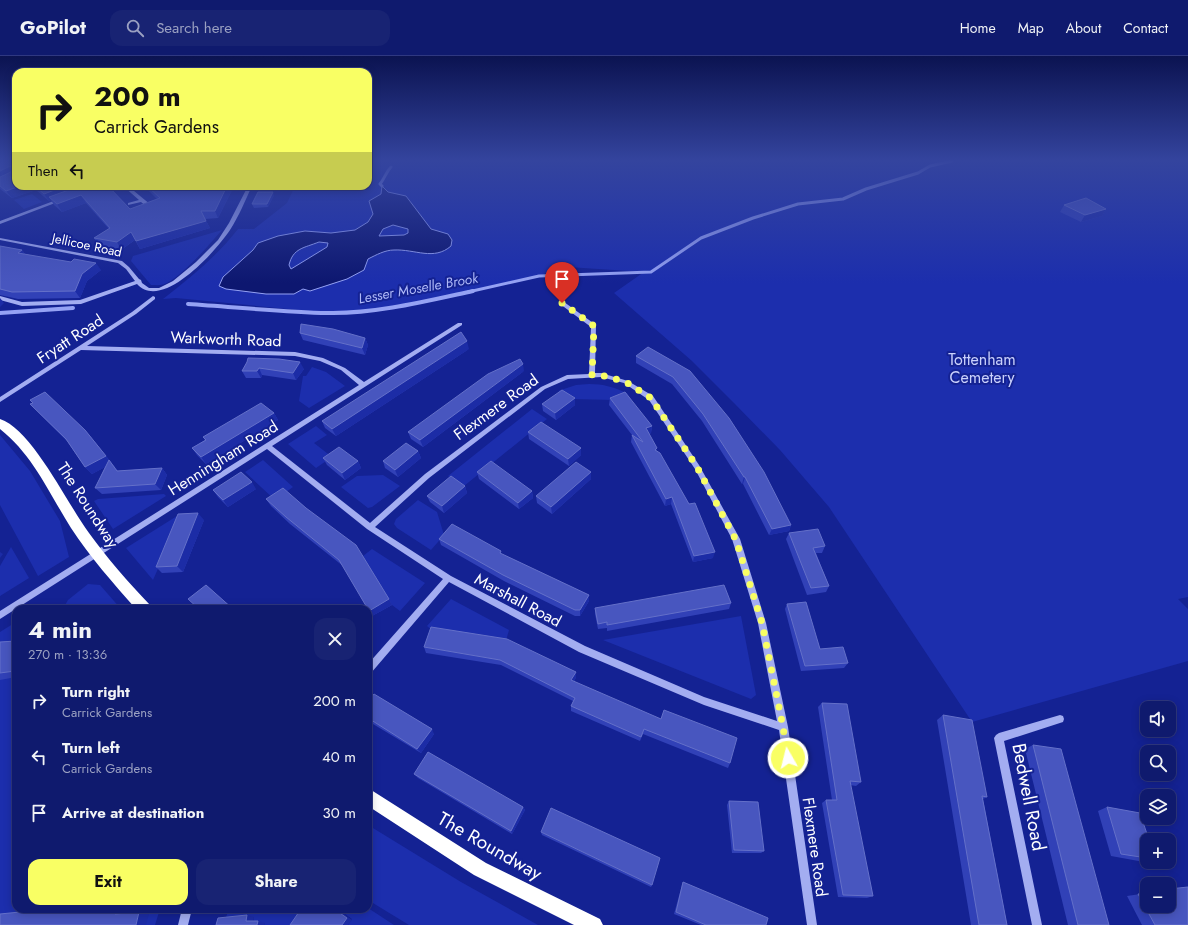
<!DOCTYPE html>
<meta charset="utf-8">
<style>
:root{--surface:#0f1a6e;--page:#182373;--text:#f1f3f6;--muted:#9ba1c2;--line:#2f3881;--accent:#f9ff64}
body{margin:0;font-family:Jost,sans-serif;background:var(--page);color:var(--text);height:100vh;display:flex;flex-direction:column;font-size:15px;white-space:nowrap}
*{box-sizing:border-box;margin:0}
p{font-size:13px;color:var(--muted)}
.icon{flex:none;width:22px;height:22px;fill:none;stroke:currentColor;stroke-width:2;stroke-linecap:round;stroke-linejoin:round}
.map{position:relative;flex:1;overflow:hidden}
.panel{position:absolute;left:12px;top:549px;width:360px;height:308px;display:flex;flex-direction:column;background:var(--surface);border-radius:12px;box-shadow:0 2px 10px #0003,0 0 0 1px var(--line)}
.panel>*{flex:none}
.hud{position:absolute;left:12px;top:12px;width:360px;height:122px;border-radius:12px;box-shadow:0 2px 10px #0003,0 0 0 1px var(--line);background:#f9ff64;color:#111;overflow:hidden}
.buttons{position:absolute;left:1140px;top:645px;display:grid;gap:8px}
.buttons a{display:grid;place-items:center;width:36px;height:36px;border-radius:8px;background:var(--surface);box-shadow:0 2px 10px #0003,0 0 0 1px var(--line);font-size:20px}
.pin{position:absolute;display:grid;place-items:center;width:34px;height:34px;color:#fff;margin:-41px -17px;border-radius:50% 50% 50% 0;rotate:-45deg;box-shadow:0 0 4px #0007}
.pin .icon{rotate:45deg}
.me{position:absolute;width:44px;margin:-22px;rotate:352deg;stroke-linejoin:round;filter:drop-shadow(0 0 3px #0008)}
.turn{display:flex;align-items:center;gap:14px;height:84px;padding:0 16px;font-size:18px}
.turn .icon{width:52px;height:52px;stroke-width:2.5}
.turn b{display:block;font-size:28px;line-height:34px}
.then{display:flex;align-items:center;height:38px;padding:0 16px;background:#0003;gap:8px;font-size:15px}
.round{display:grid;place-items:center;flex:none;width:42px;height:42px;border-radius:12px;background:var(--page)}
.headline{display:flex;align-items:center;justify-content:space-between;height:68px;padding:0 16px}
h1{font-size:24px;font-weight:700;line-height:30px}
.primary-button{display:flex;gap:8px;margin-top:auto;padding:8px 16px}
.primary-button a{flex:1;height:46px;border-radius:12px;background:var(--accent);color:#111;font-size:16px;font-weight:700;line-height:46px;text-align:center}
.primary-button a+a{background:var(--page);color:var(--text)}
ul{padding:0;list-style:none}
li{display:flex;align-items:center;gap:12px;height:56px;padding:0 16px}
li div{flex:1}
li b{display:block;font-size:15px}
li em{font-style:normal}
header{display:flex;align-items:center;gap:24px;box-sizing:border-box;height:56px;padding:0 20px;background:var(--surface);border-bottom:1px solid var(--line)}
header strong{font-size:19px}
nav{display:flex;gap:22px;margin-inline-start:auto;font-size:14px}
.search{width:280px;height:36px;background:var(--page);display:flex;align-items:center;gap:10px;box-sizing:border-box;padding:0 14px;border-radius:12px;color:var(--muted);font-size:15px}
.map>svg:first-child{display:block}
</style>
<header>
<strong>GoPilot</strong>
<div class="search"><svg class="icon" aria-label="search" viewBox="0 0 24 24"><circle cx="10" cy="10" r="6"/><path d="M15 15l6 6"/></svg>Search here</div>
<nav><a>Home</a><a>Map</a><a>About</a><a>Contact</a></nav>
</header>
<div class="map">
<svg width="1188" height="869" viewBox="0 0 1188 869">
<rect width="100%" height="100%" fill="#142293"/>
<path fill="#1c2ead" d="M368 105H1188V541L1178 543 1188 553V605L972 666 829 451 780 394 734 347 692 305 614 237 644 216 568 211 520 225 387 252 329 257 176 242 163 243C190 222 217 200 238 173H254L287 147 295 130H368Z
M32 138 42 146 24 153 14 144Z
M222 174C209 189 184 218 167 227 161 230 157 229 151 229L131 205 133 200Z
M312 311 326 316 345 330 309 352 299 345 303 320H306Z
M589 328C603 328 615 331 628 338L614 344 571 343 558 335 576 329Z
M532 353 547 363 464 430 448 420Z
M316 370 327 379 314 387 332 401 316 412 288 388Z
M0 379 30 415 60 465 69 501 38 520 0 449Z
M263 404 293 431 275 444 245 416Z
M383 419 400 430 372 451 368 452 341 431 357 420Z
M164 438 166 440 113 473 94 445 98 443Z
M418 444 437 456 444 479 431 494 397 472 394 468 396 463Z
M177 460 180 463 153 524 126 492Z
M11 491 29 522 0 540V510Z
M372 493 425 527 400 555 392 549 365 505 363 500Z
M88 528 100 529 121 553H66L64 551 68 544Z
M451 543 509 574 505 588 434 576 427 570Z
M741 560 756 639 751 643 603 584Z
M16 566V587L0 589V576Z
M0 614 16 621V853H79L0 861Z
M368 769 461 826 538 869H409L368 844Z
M368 852 394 869H348L352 863 338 853Z
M126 853H160L155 869H145L124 859Z
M229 853H308L297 869H264L265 867H253L254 861 225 864Z"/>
<path fill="#0d1770" stroke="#95a2f4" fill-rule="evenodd" d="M382 130 388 136 406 140 431 173 448 178 452 184 451 190C434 205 415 193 394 194 385 194 376 199 368 203L364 214 347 223 310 235 303 233 294 238H266L226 233 219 230 223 221 253 194 258 187 278 180 305 175 331 177 355 174 368 166 373 158 369 145 381 138ZM393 169 408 173V177L404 179 379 180 383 173ZM319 186 328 187 327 191 291 213 289 209C293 192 304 192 319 186Z"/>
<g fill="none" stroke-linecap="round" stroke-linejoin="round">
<path stroke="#95a2f4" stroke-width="3" d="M382 130 380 128C385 122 386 116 391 111
M468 236 539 220 651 216 701 182 753 162 798 148 843 143 866 133 918 117 930 110 952 105"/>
<path stroke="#95a2f4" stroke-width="4" d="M188 248C235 251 282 256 328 257 375 258 427 245 473 235
M0 257 73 252"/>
<path fill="#a3adf1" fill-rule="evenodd" d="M123 130H128L151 149V151H147L141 146 128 149V147L139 144Z
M248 130H252C245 145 239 160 230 174 216 195 162 256 137 228L81 248 22 250 0 244V240L22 246 80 244 135 225 126 213 118 207 0 184V182L122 205 129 211 139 223 141 224 142 227 149 232H159L173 225 196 206 218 184 229 167Z
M59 143 63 144 0 168V165Z
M153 240 155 241V243L136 258 87 290 295 296 323 302 345 312 364 326 458 267H462V269L272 390 370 467 425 418 541 331 567 319 589 318 591 271 560 248V246H564L596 269 595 317H601L628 325 653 340 699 409 740 483 766 567 788 671 817 869H807L779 674 704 649 579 596 449 526 371 617 368 618V608L443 523 367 473 267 393 0 563V555L359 329 341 314 320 305 295 300 81 294 0 346V341L132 256ZM601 321 624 327 649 344 695 413 732 483 758 567 777 665 704 641 585 590 451 520 375 471 429 422 545 333 568 323Z
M1060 659 1063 660 1064 663 1063 666 1004 685 1042 869H1032L994 682 996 679 999 677Z
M182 853H192L188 869H178Z"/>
<path fill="#fff" fill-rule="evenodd" d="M0 363C32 373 68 449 89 477 107 502 128 526 150 549L152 553H136C113 527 90 501 71 472 49 437 33 399 0 373Z
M368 732 486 807 600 863 603 869H574L474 819 368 750Z"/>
</g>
<path fill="#3141b7" d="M0 105H16V130H99L130 153 157 143 144 130H234L218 162 205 163 210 172 140 193 135 184 121 194 99 190 94 182 109 173 86 147 62 156 54 149 51 144 49 145 36 134 12 142 0 133Z
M274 139 268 151 254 152 252 148Z
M1064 149 1106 153 1102 160 1081 166 1060 156Z
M0 190 22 194 25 198 101 214 87 225 80 242 18 243 0 239Z
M300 277 365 282 368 289 365 299 303 284Z
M469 293 336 380 325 372 322 365Z
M636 300 690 315 791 469 789 475 769 479 743 428H742L702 365 672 328 636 307Z
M247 306 304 313 296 324 262 319 261 322H246L242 315Z
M524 315 423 391 411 383 408 376Z
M575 342V349L556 364 543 355 542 348Z
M610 342 652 370 651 377 649 378 657 395 713 502 693 506 671 448 665 450 631 386 632 379 609 349Z
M30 348 91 381 118 415 162 412 167 419 161 434 102 438 95 432 105 411 92 418 85 411 67 385Z
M274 357 278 364 206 408 197 399 192 392 205 384 203 381Z
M528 376 581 392V399L569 410 529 383Z
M418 395 421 402 398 421 385 412 383 405Z
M323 402 358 405 361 412 345 424 327 409Z
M477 416 532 435 533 442 519 453 479 423Z
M591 416V423L552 458 537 447 536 440Z
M465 430 467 437 444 457 430 446 427 440Z
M256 433 228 451 218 441 213 434Z
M266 443 389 543 392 549 372 560 343 510 290 468 271 450Z
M204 464 183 516 162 517 156 511Z
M789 477 825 490 822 497H816L829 530 826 536 807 539 786 483Z
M439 483 501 495V498L589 539V545L580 560H575L504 525 441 489Z
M731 547 729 553 607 575V572L598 573 595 558V552Z
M787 548 820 593 848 607 844 612 801 615 785 553Z
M16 585V621L0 624V586Z
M424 591 576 616V621L574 626 730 707 728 712 643 678 640 685 571 655V650L573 645 501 609 426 597Z
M368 645 434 678 421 697 368 665Z
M822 647 861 726 856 730 850 729 873 840 867 842 838 841 822 747 826 744H832L818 651Z
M943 659 987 741 983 743 1007 869H971L937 664Z
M1033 689 1109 869H1068L1025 693Z
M414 718 523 751 525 754 512 778 418 722Z
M729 745 764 795 761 797H732L727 749Z
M1107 751 1147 784V805L1144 806 1111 800 1098 755Z
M541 776 652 829 651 831 542 779Z
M683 826 766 869H701L674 858 682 829Z
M1147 837 1188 869H1142L1127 840Z"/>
<path fill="#1c2ca6" d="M10 110 15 118 0 124V115Z
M20 130H33L36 134 12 142 6 135Z
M65 130H90L49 141 51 144 49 145 44 138Z
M227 130H234L218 162 215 155Z
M273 136 274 139 268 151 267 148Z
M81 139 86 147 62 156 57 148Z
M1106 153 1102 160 1081 166 1085 159Z
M206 165 210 172 140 193 136 185Z
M131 176 136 183 121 194 117 186Z
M22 194 27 201 18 197Z
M96 207 101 214 87 225 80 242 75 235 82 218Z
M0 242 4 247 0 251Z
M365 282 368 289 365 299 362 292Z
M467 285 469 293 336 380 332 373Z
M300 306 304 313 296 324 293 317Z
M523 308 524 315 423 391 420 384Z
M259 312 262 319 261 322 257 315Z
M575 342V349L556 364 555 357Z
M274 357 278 364 206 408 201 401Z
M652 370 651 377 646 379V372Z
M85 374 91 381 123 422 111 408 92 418 85 411Z
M581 392V399L569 410 568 403Z
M418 395 421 402 398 421 395 414Z
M358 405 361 412 345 424 342 417Z
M162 412 167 419 161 434 155 428Z
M591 416V423L552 458 551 451Z
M744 421H745L743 428H742Z
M252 426 256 433 228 451 223 444Z
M465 430 467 437 444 457 442 450Z
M532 435 533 442 519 453 518 447Z
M672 441 671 448 665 450 666 443Z
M198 457 204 464 183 516 177 510Z
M791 469 789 475 769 479 772 473Z
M0 496 3 498 0 502Z
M715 496 713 502 693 506 694 500Z
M589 539V545L580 560V554Z
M389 543 392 549 372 560 369 555Z
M576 616V621L572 630 571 624Z
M432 673 434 678 421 697 417 693Z
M523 751 525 754 512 778 511 775Z
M116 853H126L124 859 115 858Z
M334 853H337L352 864 348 869H342Z
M139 856 149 858 146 869H136Z
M247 859 254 861 253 867 246 865Z
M258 865 265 867 264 869H257Z"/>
<path fill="#4856bf" stroke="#6470c9" d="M0 105H16V130H20L6 135 0 130V121L11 116 12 112 10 110 0 115Z
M35 130H65L44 138Z
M80 130H99L100 131 103 130H108L130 153 160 142 147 130H227L215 155H201L206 165 136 185 131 176 117 186 94 182 110 172 81 139 57 148 49 141Z
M258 136H273L267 148H252Z
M1086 142 1106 153 1085 159 1064 149Z
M0 190 22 194 18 197 71 206 74 203 96 207 82 218 75 235 12 236 0 233Z
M301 268 333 273 365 282 362 292 300 277Z
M461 276 467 285 332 373 322 365Z
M648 291 690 315 729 362 764 416 791 469 772 473 745 421H744L703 358 673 321 636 300Z
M248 302 279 303 300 306 293 317 259 312 257 315H242L247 306Z
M520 303 523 308 420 384 408 376 488 318Z
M562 334 575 342 555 357 542 348Z
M45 336 85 374 106 400 85 411 66 383 30 348 33 347 30 344Z
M625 336 652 370 646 372 657 392 655 394 660 397 689 448 695 447 715 496 694 500 672 441 666 443 632 379 643 386 610 342Z
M261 347 274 357 201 401 192 392 206 384 203 381Z
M541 366 581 392 568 403 528 376Z
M406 387 418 395 395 414 383 405Z
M339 391 358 405 342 417 323 402Z
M109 404 117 415 162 412 155 428 95 432Z
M491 405 532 435 518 447 477 416Z
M576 406 591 416 551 451 536 440Z
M241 416 252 426 223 444 213 434Z
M451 420 465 430 442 450 427 440Z
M283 432 306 452 356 489 389 543 369 555 339 504 286 461 266 443Z
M198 457 177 510 156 511 178 458Z
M452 468 501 495 500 497 589 539 580 554H575L503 519 439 483Z
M818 473 825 490 813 492 829 530 811 532 789 477Z
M206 529 233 553H199L188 543Z
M724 529 731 547 607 569V566L598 568 595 552Z
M806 546 820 593 843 591 848 607 805 610 787 548Z
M431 571 507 583 576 616 571 624 661 663 664 654 737 682 730 707 644 673 641 681 571 650 575 642 500 604 424 591Z
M16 585V612L15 615 0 617V586Z
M374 638 432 673 417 693 368 662V645Z
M822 647 847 648 861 726 850 725 873 840 843 839 826 744H837Z
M943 659 972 664 987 741 982 740 1007 869H979Z
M1033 689 1061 693 1109 869H1078Z
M428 696 523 751 511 775 414 718Z
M729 745 758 746 764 795 734 794Z
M1107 751 1140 757 1149 784H1147V802L1121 798Z
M551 752 660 802 652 829 541 776Z
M683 826 768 862 766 869H706L676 856Z
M1188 831V869H1155L1138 838 1147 837V850H1169V833Z
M50 853H116L115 858 139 856 136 869H0V858Z
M301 853H334L347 862 342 869H290Z
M247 859 246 865H258L257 869H216L218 862Z"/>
<linearGradient id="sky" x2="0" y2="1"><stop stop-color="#0b1351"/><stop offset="0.46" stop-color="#34449e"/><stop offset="1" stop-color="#34449e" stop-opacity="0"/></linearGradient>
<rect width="1188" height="227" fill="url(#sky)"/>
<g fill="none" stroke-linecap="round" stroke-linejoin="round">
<path stroke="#f9ff64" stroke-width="7" stroke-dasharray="0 12.6" d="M562 247 594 270 592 319H601L626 326 651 342 697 411 736 484 762 567 783 671 788 702"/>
</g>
<g text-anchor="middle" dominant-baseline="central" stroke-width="4" stroke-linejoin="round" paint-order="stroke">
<g font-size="13" fill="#fff" stroke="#142293">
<text transform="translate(87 189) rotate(12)">Jellicoe Road</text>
</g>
<g font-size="14" font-style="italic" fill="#afb9f8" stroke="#142293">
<text transform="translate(418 232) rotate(-10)">Lesser Moselle Brook</text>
</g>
<g font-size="16" fill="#fff" stroke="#142293">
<text transform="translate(70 283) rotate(-33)">Fryatt Road</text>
<text transform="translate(226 283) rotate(2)">Warkworth Road</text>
<text transform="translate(496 351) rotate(-36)">Flexmere Road</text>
<text transform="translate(223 402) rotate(-32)">Henningham Road</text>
<text transform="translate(88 449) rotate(57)">The Roundway</text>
<text transform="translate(518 544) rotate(28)">Marshall Road</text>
<text transform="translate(815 791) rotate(82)">Flexmere Road</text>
</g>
<g font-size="16" fill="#cad1fc" stroke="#142293">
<text x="982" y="303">Tottenham<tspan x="982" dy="18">Cemetery</tspan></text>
</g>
<g font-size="19" fill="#fff" stroke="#142293">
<text transform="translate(1029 741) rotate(79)">Bedwell Road</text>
<text transform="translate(490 790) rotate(30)">The Roundway</text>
</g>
</g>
</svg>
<div class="buttons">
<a><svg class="icon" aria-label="sound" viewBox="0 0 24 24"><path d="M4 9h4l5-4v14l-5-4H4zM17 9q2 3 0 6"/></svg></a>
<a><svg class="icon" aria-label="search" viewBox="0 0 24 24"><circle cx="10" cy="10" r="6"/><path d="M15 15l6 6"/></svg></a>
<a><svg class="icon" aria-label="layers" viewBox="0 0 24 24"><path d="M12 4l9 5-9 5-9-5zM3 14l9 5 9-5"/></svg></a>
<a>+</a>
<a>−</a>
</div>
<div class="pin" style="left:562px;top:247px;background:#d93025"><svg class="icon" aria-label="arrive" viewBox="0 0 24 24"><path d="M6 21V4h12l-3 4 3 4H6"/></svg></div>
<svg class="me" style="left:788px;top:702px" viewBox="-20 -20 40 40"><circle r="17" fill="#f9ff64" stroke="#fff" stroke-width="3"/><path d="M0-11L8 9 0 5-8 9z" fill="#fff"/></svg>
<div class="hud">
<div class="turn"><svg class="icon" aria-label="right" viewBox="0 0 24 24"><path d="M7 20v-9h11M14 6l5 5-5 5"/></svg><div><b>200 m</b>Carrick Gardens</div></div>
<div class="then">Then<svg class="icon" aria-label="left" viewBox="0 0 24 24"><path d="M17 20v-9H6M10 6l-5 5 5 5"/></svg></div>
</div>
<section class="panel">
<div class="headline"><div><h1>4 min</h1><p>270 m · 13:36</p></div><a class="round"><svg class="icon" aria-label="close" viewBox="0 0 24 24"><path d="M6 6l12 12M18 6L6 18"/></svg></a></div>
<ul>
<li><svg class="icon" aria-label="right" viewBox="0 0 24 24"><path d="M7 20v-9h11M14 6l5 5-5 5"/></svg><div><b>Turn right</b><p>Carrick Gardens</p></div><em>200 m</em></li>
<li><svg class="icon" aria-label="left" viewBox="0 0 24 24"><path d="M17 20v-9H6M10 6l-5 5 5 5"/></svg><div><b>Turn left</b><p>Carrick Gardens</p></div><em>40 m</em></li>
<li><svg class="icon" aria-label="arrive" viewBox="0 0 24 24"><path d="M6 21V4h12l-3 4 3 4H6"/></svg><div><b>Arrive at destination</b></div><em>30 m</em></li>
</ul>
<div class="primary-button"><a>Exit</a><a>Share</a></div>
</section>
</div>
